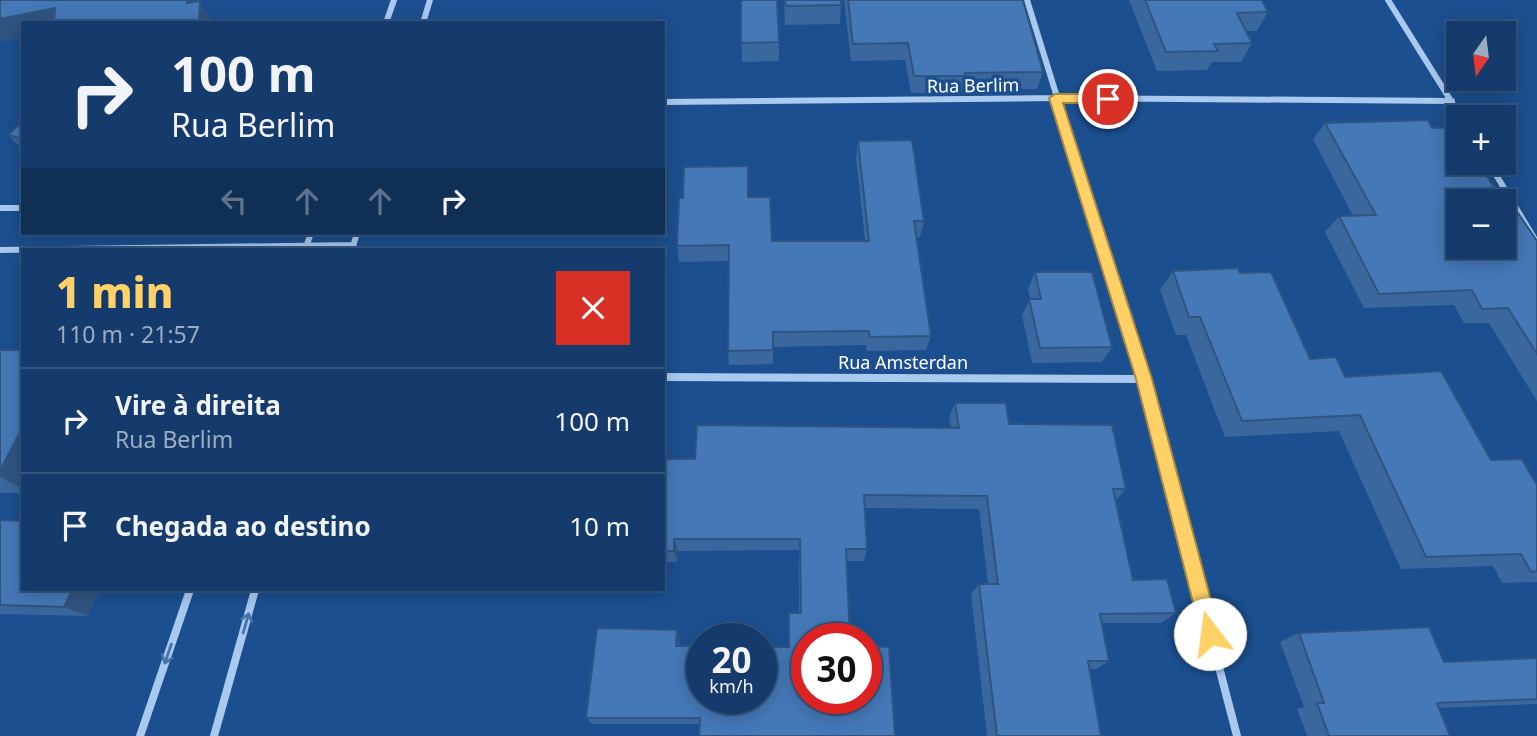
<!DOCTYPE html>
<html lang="pt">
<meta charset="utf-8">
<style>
:root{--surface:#143b6b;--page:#1d4271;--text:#f1f3f6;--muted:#9dadc1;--line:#33557e;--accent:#ffd166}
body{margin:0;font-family:"Noto Sans",sans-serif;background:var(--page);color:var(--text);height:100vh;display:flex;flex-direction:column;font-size:26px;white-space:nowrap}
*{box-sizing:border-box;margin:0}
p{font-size:23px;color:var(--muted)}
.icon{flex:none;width:38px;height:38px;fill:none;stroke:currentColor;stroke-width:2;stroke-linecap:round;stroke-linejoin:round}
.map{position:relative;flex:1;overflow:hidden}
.sheet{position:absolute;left:21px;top:248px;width:644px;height:343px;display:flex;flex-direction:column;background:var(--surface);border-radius:0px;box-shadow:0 4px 18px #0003,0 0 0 2px var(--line)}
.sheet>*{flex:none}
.hud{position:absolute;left:21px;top:21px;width:644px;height:214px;border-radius:0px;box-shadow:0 4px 18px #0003,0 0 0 2px var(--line);background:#143b6b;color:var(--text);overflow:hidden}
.needle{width:46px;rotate:194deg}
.fabs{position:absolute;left:1446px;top:21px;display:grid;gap:14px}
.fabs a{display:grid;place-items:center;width:70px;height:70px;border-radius:0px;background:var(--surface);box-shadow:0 4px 18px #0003,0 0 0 2px var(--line);font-size:35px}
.speed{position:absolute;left:686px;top:623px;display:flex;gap:14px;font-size:35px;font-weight:700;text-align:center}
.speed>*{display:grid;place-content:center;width:91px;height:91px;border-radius:50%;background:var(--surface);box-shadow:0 4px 18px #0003,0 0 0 2px var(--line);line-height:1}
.speed small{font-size:18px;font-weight:400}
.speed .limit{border:10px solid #d22;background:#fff;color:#111}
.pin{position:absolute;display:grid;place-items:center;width:60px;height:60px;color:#fff;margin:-30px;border:4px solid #fff;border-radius:50%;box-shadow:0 2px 7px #0007}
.me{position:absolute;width:77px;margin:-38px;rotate:345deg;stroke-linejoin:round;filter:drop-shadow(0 0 5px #0008)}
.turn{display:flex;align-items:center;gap:24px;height:147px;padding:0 35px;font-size:32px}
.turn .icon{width:91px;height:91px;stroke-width:2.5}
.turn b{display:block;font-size:49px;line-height:60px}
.lanes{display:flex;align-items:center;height:66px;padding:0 35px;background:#0003;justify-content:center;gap:35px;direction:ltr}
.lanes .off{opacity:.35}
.round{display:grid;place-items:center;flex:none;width:74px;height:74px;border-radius:0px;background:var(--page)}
.head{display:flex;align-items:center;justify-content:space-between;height:119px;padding:0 35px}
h1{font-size:42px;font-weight:800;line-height:52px;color:var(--accent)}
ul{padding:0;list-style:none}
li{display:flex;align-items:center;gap:21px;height:105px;padding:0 35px;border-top:2px solid var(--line)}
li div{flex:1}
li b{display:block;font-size:26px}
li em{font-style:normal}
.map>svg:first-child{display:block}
</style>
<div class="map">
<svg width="1537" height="736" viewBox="0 0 1537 736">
<rect width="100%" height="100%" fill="#1b4f8f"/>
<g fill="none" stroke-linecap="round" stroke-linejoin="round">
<path stroke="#a9c9ee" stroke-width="6" d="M1027 0 1126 320
M1388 0 1461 117
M386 23 394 0
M423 23 430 0
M663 102 1055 98 1452 101
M1489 163 1537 243
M0 208H23
M0 250 353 245
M305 250 311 233
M352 250 357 233"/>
<path stroke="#a9c9ee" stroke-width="8" d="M1125 318 1144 379 1237 736
M663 377 1144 379
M140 736 190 590
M214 736 255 590"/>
</g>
<path fill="#3a679d" d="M741 0 779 42V61L742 62Z
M784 0H841L840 24 785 25Z
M844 0H1023L1043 72 1037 89 962 90V93H911L905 60 851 61Z
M1129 0H1262L1268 12 1257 31H1246L1252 43 1241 62H1212L1207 70 1157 71Z
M23 121V150L8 135Z
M1325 123 1432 128 1537 241V401L1489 323H1464L1454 305 1364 308 1325 232 1339 216H1353L1313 139Z
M858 141 924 221 920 237H916L931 336 926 350 867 351 866 345 773 347V364L729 365 728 351 729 261 679 262 677 246 748 197 772 241H865L856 158Z
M1173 271 1240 273 1310 359 1345 377 1537 485V582L1502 583 1493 566 1401 569 1339 431 1225 437 1186 335H1176L1160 290Z
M1035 272 1112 347 1102 362 1032 363 1022 315 1030 299 1028 289Z
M0 350H23V493H0Z
M955 403 1009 424 1126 489 1115 501 1133 580 1176 613 1161 623H1102L1109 661 1096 669H1089L1101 736H987L971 594 979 584H988L979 509 865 508 867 549 864 561H846L850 639 699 724H593L586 718 680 639V646L789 647V613H799V550L678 551 677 562H663V459H695L951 428 949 418Z
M0 520 88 616 0 614Z
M1299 633 1444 662 1537 658V704L1439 708 1450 736H1307L1297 709 1304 707 1280 642Z"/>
<path fill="#305480" d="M187 0H201L200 3 212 20V23H199L187 3Z
M55 8 68 23H23V37L0 42V19Z
M23 426V489L0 477V471Z
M674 539 678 551 677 562 674 551Z
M72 590H100L88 616 64 607Z
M677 630 680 639 679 654 676 646Z"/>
<path fill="#4478b7" stroke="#305480" stroke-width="2" fill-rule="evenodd" d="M0 0H187V3L200 1 199 23H54L55 8 0 19Z
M741 0H777L779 42 741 43Z
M785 0H841V5L786 6Z
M848 0H1023L1043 72 965 73 966 76H914L908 43 853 44Z
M1145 0H1262L1268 12 1237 13 1252 43 1214 44 1218 51 1166 52Z
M1428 120 1432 128 1455 127 1458 131V163H1478L1512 213H1518L1537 241V354L1508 308 1482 309 1472 290 1379 294 1339 216 1376 215 1325 123ZM1458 201H1503V247H1458Z
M23 121V139L8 135Z
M912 140 924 221H914L931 336 870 337 869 331 773 332V350L728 351 729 245 677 246 679 198H683L684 167 748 166V197H770L772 241H869L858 141Z
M1238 268 1240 273 1271 272 1310 359 1336 357 1345 377 1441 371 1491 460 1522 459 1537 485V571L1531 572 1521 554 1426 557 1360 415 1242 421 1200 317H1189L1173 271Z
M1035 272H1092L1112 347 1040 348 1029 299H1041Z
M0 350H23V426L0 471Z
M955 403H1006L1009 424 1112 425 1126 489H1113L1133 580 1167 579 1176 613 1100 614 1109 661H1088L1101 736H997L979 584H998L987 496 864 495 867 549H846L850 639H807V698H866V646L889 647 895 736H699L700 718H586L597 628 677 630 676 646H702V698H761V647H789V613H801L800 539H674V551H663V459H695L697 425 959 428Z
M0 520 23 521V590H72L64 607 0 605Z
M1429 627 1444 662 1537 658V699L1437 703 1450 736H1329L1317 703H1324L1299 633Z"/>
<defs><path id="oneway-shaft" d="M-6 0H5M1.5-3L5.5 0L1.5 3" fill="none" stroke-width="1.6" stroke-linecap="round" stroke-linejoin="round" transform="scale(1.75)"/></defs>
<g stroke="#4674ac">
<use href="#oneway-shaft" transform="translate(246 623) rotate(-74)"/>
<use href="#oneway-shaft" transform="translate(168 654) rotate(109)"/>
</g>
<path fill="#ffd166" stroke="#a68842" stroke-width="2" d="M1055 94H1108L1115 99 1108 103H1063L1152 379 1220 634 1217 641 1210 644 1204 641 1201 634 1136 379 1049 98Z"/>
<g text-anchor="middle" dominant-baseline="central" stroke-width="7" stroke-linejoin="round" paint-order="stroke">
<g font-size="18" fill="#fff" stroke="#1b4f8f">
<text transform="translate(973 85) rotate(-1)">Rua Berlim</text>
<text x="903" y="362">Rua Amsterdan</text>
</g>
</g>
</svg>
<div class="fabs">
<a><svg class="needle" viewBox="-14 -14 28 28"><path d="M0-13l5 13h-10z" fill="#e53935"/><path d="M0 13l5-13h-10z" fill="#9dadc1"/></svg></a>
<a>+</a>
<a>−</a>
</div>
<div class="speed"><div>20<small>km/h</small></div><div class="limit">30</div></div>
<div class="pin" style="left:1108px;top:99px;background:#d93025"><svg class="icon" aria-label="arrive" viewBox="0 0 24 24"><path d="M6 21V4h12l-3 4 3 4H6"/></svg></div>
<svg class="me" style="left:1210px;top:634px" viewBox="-20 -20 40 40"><circle r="19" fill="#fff"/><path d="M0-13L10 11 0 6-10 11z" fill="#ffd166"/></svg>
<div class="hud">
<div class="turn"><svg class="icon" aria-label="right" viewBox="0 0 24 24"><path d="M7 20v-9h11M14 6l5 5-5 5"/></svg><div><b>100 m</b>Rua Berlim</div></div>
<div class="lanes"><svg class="icon off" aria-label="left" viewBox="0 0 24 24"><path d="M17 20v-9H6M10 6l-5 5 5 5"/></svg><svg class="icon off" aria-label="ahead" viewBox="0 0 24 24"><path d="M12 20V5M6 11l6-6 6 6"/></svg><svg class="icon off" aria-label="ahead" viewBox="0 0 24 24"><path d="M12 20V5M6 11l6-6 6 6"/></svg><svg class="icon" aria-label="right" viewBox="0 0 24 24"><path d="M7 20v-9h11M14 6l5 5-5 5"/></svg></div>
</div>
<section class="sheet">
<div class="head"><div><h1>1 min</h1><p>110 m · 21:57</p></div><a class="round" style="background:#d93025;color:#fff"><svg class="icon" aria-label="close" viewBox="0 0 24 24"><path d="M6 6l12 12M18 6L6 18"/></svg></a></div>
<ul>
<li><svg class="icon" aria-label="right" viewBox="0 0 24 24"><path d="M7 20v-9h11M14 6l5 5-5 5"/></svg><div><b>Vire à direita</b><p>Rua Berlim</p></div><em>100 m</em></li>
<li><svg class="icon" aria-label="arrive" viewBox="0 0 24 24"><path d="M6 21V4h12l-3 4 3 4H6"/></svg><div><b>Chegada ao destino</b></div><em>10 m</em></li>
</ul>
</section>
</div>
